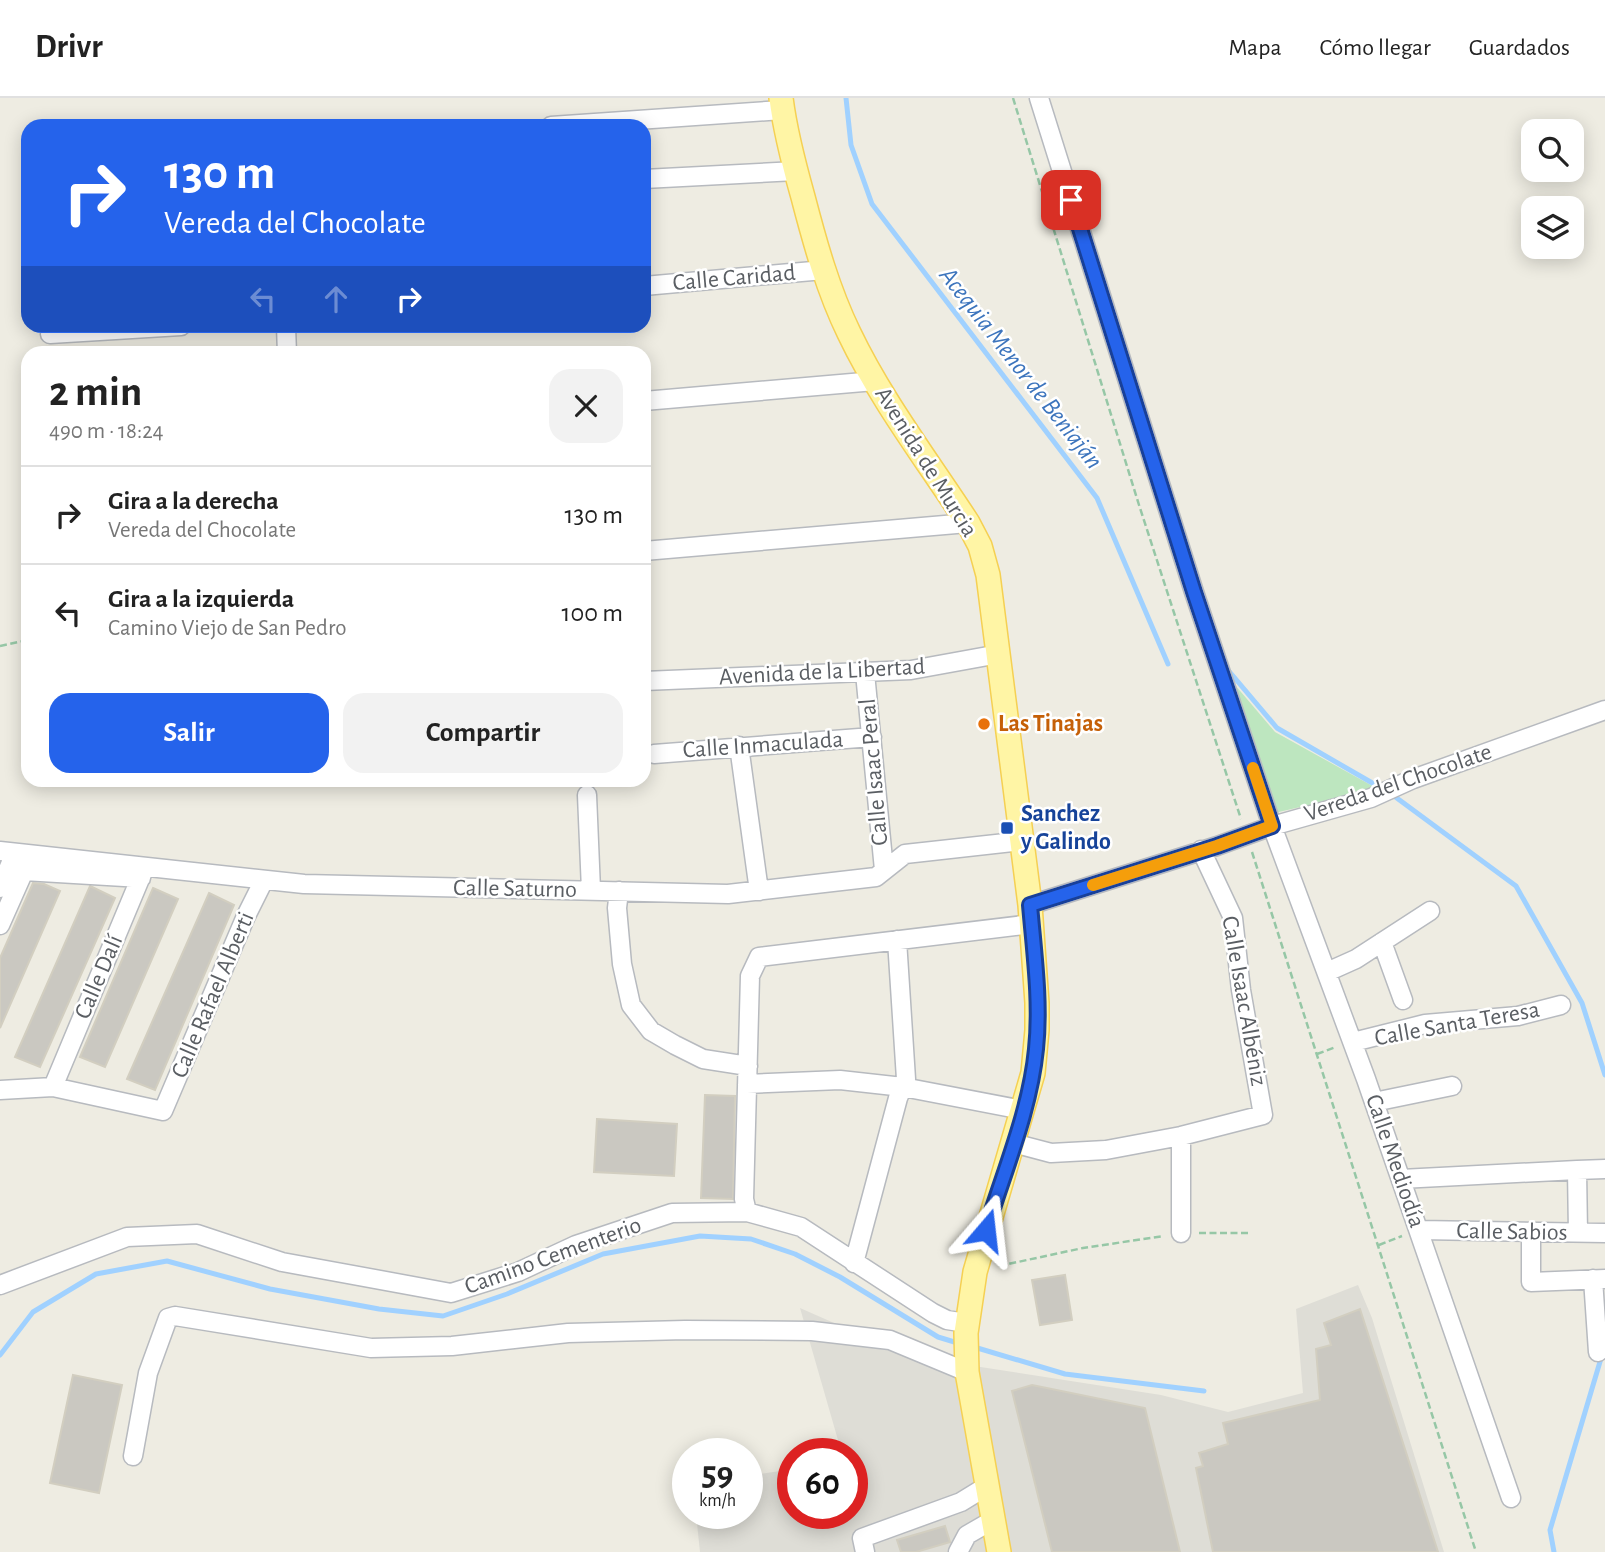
<!DOCTYPE html>
<html lang="es">
<meta charset="utf-8">
<style>
:root{--surface:#fff;--page:#f2f2f2;--text:#222;--muted:#767676;--line:#e0e0e0;--accent:#2563eb}
body{margin:0;font-family:"Alegreya Sans",sans-serif;background:var(--page);color:var(--text);height:100vh;display:flex;flex-direction:column;font-size:26px;white-space:nowrap}
*{box-sizing:border-box;margin:0}
p{font-size:23px;color:var(--muted)}
.icon{flex:none;width:38px;height:38px;fill:none;stroke:currentColor;stroke-width:2;stroke-linecap:round;stroke-linejoin:round}
.map{position:relative;flex:1;overflow:hidden}
.drawer{position:absolute;left:21px;top:248px;width:630px;height:441px;display:flex;flex-direction:column;background:var(--surface);border-radius:21px;box-shadow:0 4px 18px #0003}
.drawer>*{flex:none}
.top-card{position:absolute;left:21px;top:21px;width:630px;height:214px;border-radius:21px;box-shadow:0 4px 18px #0003;background:#2563eb;color:#fff;overflow:hidden}
.buttons{position:absolute;left:1521px;top:21px;display:grid;gap:14px}
.buttons a{display:grid;place-items:center;width:63px;height:63px;border-radius:14px;background:var(--surface);box-shadow:0 4px 18px #0003;font-size:35px}
.speed{position:absolute;left:672px;top:1340px;display:flex;gap:14px;font-size:35px;font-weight:700;text-align:center}
.speed>*{display:grid;place-content:center;width:91px;height:91px;border-radius:50%;background:var(--surface);box-shadow:0 4px 18px #0003;line-height:1}
.speed small{font-size:18px;font-weight:400}
.speed .limit{border:10px solid #d22;background:#fff;color:#111}
.pin{position:absolute;display:grid;place-items:center;width:60px;height:60px;color:#fff;margin:-30px;border-radius:14px;box-shadow:0 4px 10px #0006}
.me{position:absolute;width:77px;margin:-38px;rotate:17deg;stroke-linejoin:round;filter:drop-shadow(0 0 5px #0008)}
.turn{display:flex;align-items:center;gap:24px;height:147px;padding:0 28px;font-size:32px}
.turn .icon{width:91px;height:91px;stroke-width:2.5}
.turn b{display:block;font-size:49px;line-height:60px}
.lanes{display:flex;align-items:center;height:66px;padding:0 28px;background:#0003;justify-content:center;gap:35px;direction:ltr}
.lanes .off{opacity:.35}
.round{display:grid;place-items:center;flex:none;width:74px;height:74px;border-radius:21px;background:var(--page)}
.summary{display:flex;align-items:center;justify-content:space-between;height:119px;padding:0 28px}
h1{font-size:42px;font-weight:700;line-height:52px}
.action{display:flex;gap:14px;margin-top:auto;padding:14px 28px}
.action a{flex:1;height:80px;border-radius:21px;background:var(--accent);color:#fff;font-size:28px;font-weight:700;line-height:80px;text-align:center}
.action a+a{background:var(--page);color:var(--text)}
ul{padding:0;list-style:none}
li{display:flex;align-items:center;gap:21px;height:98px;padding:0 28px;border-top:2px solid var(--line)}
li div{flex:1}
li b{display:block;font-size:26px}
li em{font-style:normal}
header{display:flex;align-items:center;gap:42px;box-sizing:border-box;height:98px;padding:0 35px;background:var(--surface);border-bottom:2px solid var(--line)}
header strong{font-size:33px}
nav{display:flex;gap:38px;margin-inline-start:auto;font-size:24px}
.map>svg:first-child{display:block}
</style>
<header>
<strong>Drivr</strong>
<nav><a>Mapa</a><a>Cómo llegar</a><a>Guardados</a></nav>
</header>
<div class="map">
<svg width="1605" height="1454" viewBox="0 0 1605 1454">
<rect width="100%" height="100%" fill="#eeece2"/>
<path fill="#deddd6" d="M1358 1187 1372 1220 1444 1454H700L696 1416H747V1378L793 1371V1416H852V1356H842L800 1210 909 1258 1161 1297 1228 1314 1303 1295 1296 1211Z"/>
<path fill="#bde6bf" d="M1224 574 1275 634 1378 691 1270 716Z"/>
<g fill="none" stroke-linecap="round" stroke-linejoin="round">
<path stroke="#a0d1ff" stroke-width="5" d="M846 0 851 47 872 106 1097 400 1168 566
M1228 572 1277 630 1381 690
M1390 695 1516 788 1582 905 1605 977
M974 1249 1065 1276 1204 1293
M0 1257 33 1214 96 1176 167 1163 270 1191 379 1211 443 1218 507 1196 603 1156 700 1138 751 1141 795 1156 840 1179 938 1239 961 1246
M1554 1454 1550 1432 1602 1257"/>
</g>
<path fill="#cac8c1" stroke="#d2cec0" stroke-width="2" d="M33 785 44 786 60 793 0 930V860Z
M90 788 115 800 40 969 15 959Z
M153 790 178 801 105 969 80 959Z
M209 795 234 807 155 992 127 981Z
M705 997 735 998 733 1101 701 1100Z
M597 1021 677 1026 674 1078 594 1074Z
M1065 1177 1072 1222 1040 1227 1032 1182Z
M1360 1211 1438 1454H1213L1196 1370 1203 1368 1199 1355 1228 1346 1223 1325 1320 1302 1316 1251 1331 1247 1324 1225Z
M73 1277 122 1287 99 1395 50 1385Z
M1032 1287 1145 1310 1180 1454H1052L1012 1293Z
M945 1428 950 1444 916 1454H901L897 1442Z"/>
<g fill="none" stroke-linecap="round" stroke-linejoin="round">
<defs>
<path id="minor" d="M1039 0 1194 494 1272 728 1366 981 1511 1400
M551 28 782 12
M644 81 796 73
M644 188 824 172
M286 228 287 256
M50 236 181 228
M644 303 875 283
M644 453 968 425
M865 575 884 772
M644 583 911 572 999 556
M739 648 759 793
M654 656 872 639
M587 697 591 792
M0 753 304 786 728 796 876 779 905 756 1022 743
M0 790 15 755
M619 793 617 810 622 866 631 907 651 933 675 947 703 961 748 968
M1030 807 1217 748 1272 728 1371 700 1413 681 1605 612
M0 827 24 773 141 780
M1382 844 1403 902
M1327 874 1356 861 1430 813
M1353 944 1425 926 1518 918 1561 907
M747 986 840 982 903 989 1023 1012
M53 989 145 769
M0 992 53 989 163 1013 246 818 264 782
M1374 1004 1452 988
M1181 1038V1135
M1013 1045 1051 1055 1106 1052 1181 1038 1263 1017 1241 892 1233 820 1201 752
M1577 1072 1605 1071
M1401 1081 1577 1072 1578 1135
M747 1114 744 1101 750 878 759 859 1032 826
M1419 1132 1605 1135
M1531 1135V1184L1605 1181
M854 1165 898 1000 906 981 897 842
M1593 1181 1598 1254
M0 1187 127 1139 197 1136 282 1164 451 1195 518 1174 576 1147 672 1115 747 1114 801 1129 933 1215 947 1222 966 1225
M133 1358 148 1275 168 1220 175 1218 371 1250 452 1248 568 1235 685 1232 812 1233 890 1242 967 1274
M865 1454 862 1440 961 1404 987 1388
M958 1454 967 1437 993 1422"/>
<path id="major" d="M781 0C785 33 794 67 803 99 815 145 828 192 849 235 881 302 927 362 968 425L980 448 988 477 1030 807 1037 905V932L1033 975 975 1174 966 1235 967 1274 999 1454"/>
</defs>
<use href="#minor" stroke="#b7babf" stroke-width="21"/>
<use href="#major" stroke="#f5d053" stroke-width="26"/>
<path stroke="#96c7a6" stroke-width="2.5" stroke-dasharray="7 3.5" stroke-linecap="butt" d="M1013 0 1139 407 1241 721
M0 548 28 542
M1252 754 1476 1454
M1317 956 1336 949
M1199 1135H1249
M1379 1147 1402 1138
M999 1168 1083 1150 1164 1138"/>
<use href="#minor" stroke="#fff" stroke-width="18"/>
<use href="#major" stroke="#fff5a5" stroke-width="23"/>
</g>
<g fill="none" stroke-linecap="round" stroke-linejoin="round">
<defs>
<path id="route" d="M986 1132C1004 1073 1030 1013 1036 951 1041 904 1034 854 1030 807L1217 748 1272 728 1194 494 1071 102"/>
</defs>
<use href="#route" stroke="#184099" stroke-width="18"/>
<use href="#route" stroke="#2563eb" stroke-width="12"/>
<path stroke="#f59e0b" stroke-width="12" d="M1093 787 1217 748 1272 728 1253 670"/>
</g>
<circle fill="#e8710a" stroke="#fff" stroke-width="2.5" cx="984" cy="626" r="7"/>
<rect fill="#1a4fb4" stroke="#fff" stroke-width="2.5" x="1000" y="723" width="14" height="14" rx="3.5"/>
<g text-anchor="middle" dominant-baseline="central" stroke-width="5" stroke-linejoin="round" paint-order="stroke">
<g font-size="24" fill="#5a5e63" stroke="#fff">
<text transform="translate(734 180) rotate(-5)">Calle Caridad</text>
<text transform="translate(926 364) rotate(58)">Avenida de Murcia</text>
<text transform="translate(822 574) rotate(-3)">Avenida de la Libertad</text>
<text transform="translate(763 647) rotate(-4)">Calle Inmaculada</text>
<text transform="translate(874 674) rotate(-95)">Calle Isaac Peral</text>
<text transform="translate(1398 685) rotate(-19)">Vereda del Chocolate</text>
<text transform="translate(515 791) rotate(1)">Calle Saturno</text>
<text transform="translate(99 879) rotate(-67)">Calle Dalí</text>
<text transform="translate(213 897) rotate(-67)">Calle Rafael Alberti</text>
<text transform="translate(1244 903) rotate(80)">Calle Isaac Albéniz</text>
<text transform="translate(1457 926) rotate(-10)">Calle Santa Teresa</text>
<text transform="translate(1395 1063) rotate(71)">Calle Mediodía</text>
<text transform="translate(1512 1134) rotate(1)">Calle Sabios</text>
<text transform="translate(553 1158) rotate(-20)">Camino Cementerio</text>
</g>
<g font-size="24" font-weight="bold" fill="#c56008" stroke="#fff" text-anchor="start">
<text x="998" y="626">Las Tinajas</text>
</g>
<g font-size="24" font-weight="bold" fill="#164399" stroke="#fff" text-anchor="start">
<text x="1021" y="716">Sanchez<tspan x="1021" dy="28">y Galindo</tspan></text>
</g>
<g font-size="26" font-style="italic" fill="#3d75bd" stroke="#fff">
<text transform="translate(1021 270) rotate(52)">Acequia Menor de Beniaján</text>
</g>
</g>
</svg>
<div class="buttons">
<a><svg class="icon" aria-label="search" viewBox="0 0 24 24"><circle cx="10" cy="10" r="6"/><path d="M15 15l6 6"/></svg></a>
<a><svg class="icon" aria-label="layers" viewBox="0 0 24 24"><path d="M12 4l9 5-9 5-9-5zM3 14l9 5 9-5"/></svg></a>
</div>
<div class="speed"><div>59<small>km/h</small></div><div class="limit">60</div></div>
<div class="pin" style="left:1071px;top:102px;background:#d93025"><svg class="icon" aria-label="arrive" viewBox="0 0 24 24"><path d="M6 21V4h12l-3 4 3 4H6"/></svg></div>
<svg class="me" style="left:986px;top:1132px" viewBox="-20 -20 40 40"><path d="M0-17L14 15 0 8-14 15z" fill="#2563eb" stroke="#fff" stroke-width="4"/></svg>
<div class="top-card">
<div class="turn"><svg class="icon" aria-label="right" viewBox="0 0 24 24"><path d="M7 20v-9h11M14 6l5 5-5 5"/></svg><div><b>130 m</b>Vereda del Chocolate</div></div>
<div class="lanes"><svg class="icon off" aria-label="left" viewBox="0 0 24 24"><path d="M17 20v-9H6M10 6l-5 5 5 5"/></svg><svg class="icon off" aria-label="ahead" viewBox="0 0 24 24"><path d="M12 20V5M6 11l6-6 6 6"/></svg><svg class="icon" aria-label="right" viewBox="0 0 24 24"><path d="M7 20v-9h11M14 6l5 5-5 5"/></svg></div>
</div>
<section class="drawer">
<div class="summary"><div><h1>2 min</h1><p>490 m · 18:24</p></div><a class="round"><svg class="icon" aria-label="close" viewBox="0 0 24 24"><path d="M6 6l12 12M18 6L6 18"/></svg></a></div>
<ul>
<li><svg class="icon" aria-label="right" viewBox="0 0 24 24"><path d="M7 20v-9h11M14 6l5 5-5 5"/></svg><div><b>Gira a la derecha</b><p>Vereda del Chocolate</p></div><em>130 m</em></li>
<li><svg class="icon" aria-label="left" viewBox="0 0 24 24"><path d="M17 20v-9H6M10 6l-5 5 5 5"/></svg><div><b>Gira a la izquierda</b><p>Camino Viejo de San Pedro</p></div><em>100 m</em></li>
</ul>
<div class="action"><a>Salir</a><a>Compartir</a></div>
</section>
</div>
